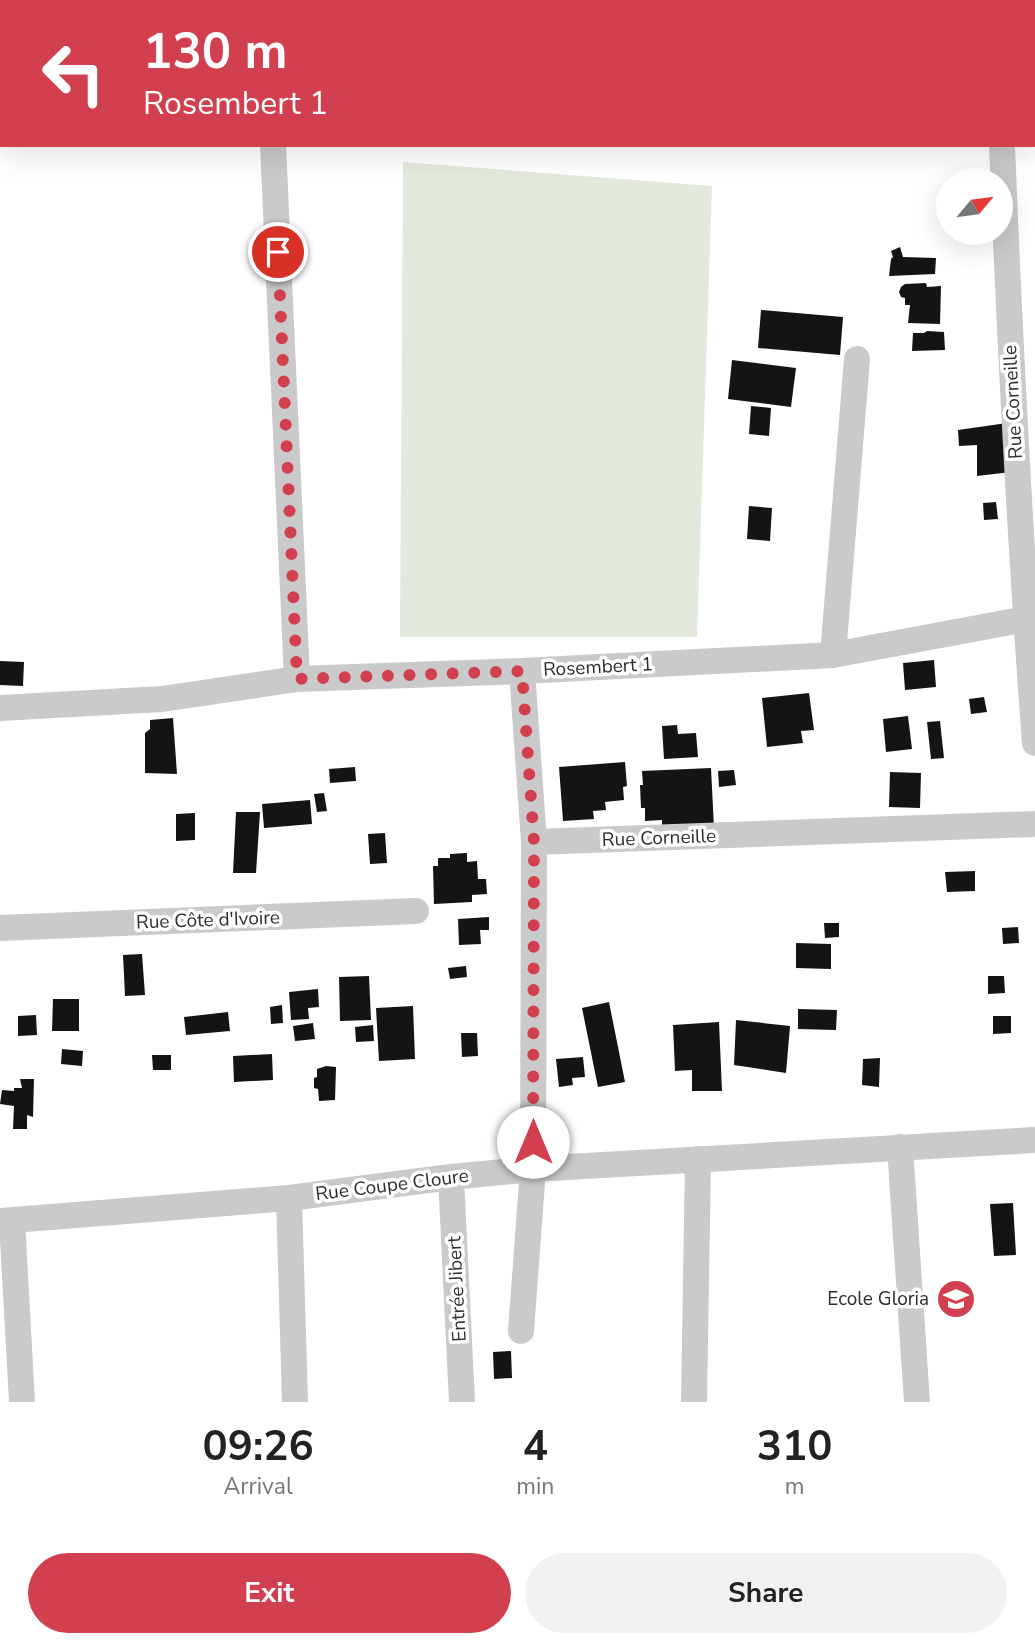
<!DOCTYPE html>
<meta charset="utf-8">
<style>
:root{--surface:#fff;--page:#f2f2f2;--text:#222;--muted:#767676;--accent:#d24050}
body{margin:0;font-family:"Nunito Sans",sans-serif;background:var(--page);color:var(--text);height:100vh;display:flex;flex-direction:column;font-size:26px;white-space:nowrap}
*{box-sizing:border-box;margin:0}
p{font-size:23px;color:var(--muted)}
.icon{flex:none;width:38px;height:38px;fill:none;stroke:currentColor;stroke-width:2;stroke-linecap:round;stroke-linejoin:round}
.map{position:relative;height:1402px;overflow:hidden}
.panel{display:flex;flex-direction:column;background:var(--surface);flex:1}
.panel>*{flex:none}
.guide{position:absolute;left:0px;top:0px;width:1036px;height:147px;box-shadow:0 7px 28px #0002;background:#d24050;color:#fff;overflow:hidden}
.needle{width:46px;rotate:61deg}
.tools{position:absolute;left:936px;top:168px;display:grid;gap:14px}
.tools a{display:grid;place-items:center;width:77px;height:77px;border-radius:50%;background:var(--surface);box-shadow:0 7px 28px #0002;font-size:35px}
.pin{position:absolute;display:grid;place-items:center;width:60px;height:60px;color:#fff;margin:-30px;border:4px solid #fff;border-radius:50%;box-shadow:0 2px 7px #0007}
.me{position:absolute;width:77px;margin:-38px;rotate:0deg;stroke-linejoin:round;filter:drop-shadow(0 0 5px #0008)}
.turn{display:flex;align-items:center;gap:24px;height:147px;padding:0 28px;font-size:32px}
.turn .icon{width:91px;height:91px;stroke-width:2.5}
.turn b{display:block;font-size:49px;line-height:60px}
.eta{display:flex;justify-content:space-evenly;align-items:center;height:119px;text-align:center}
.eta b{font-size:42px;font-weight:700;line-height:49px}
.cta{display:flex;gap:14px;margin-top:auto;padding:14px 28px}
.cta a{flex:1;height:80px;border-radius:42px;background:var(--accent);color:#fff;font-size:28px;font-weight:700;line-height:80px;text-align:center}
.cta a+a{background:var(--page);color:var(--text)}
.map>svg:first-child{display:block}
</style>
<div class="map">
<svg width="1035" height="1402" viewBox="0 0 1035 1402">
<rect width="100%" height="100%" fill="#fff"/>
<path fill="#e3e9db" d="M490 0H885V2H490Z
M403 162 712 186 697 637H400Z"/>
<path fill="#141414" d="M900 247 903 257 936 258 935 274 889 276 891 259 893 257 891 251Z
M926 283 927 287 941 286 940 324 908 323 910 305H905V298L901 297 899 292 901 287 905 284Z
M761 310 843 317 840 355 758 348Z
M927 331 944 332 945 350 912 351 913 333H924Z
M732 360 796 368 791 407 728 399Z
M751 406 771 408 769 436 749 434Z
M1007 423 1011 472 977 476V445L959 446 958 430Z
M996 502 998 519 984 520 983 503Z
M749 506 772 508 770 541 747 539Z
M934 660 936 687 905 690 903 663Z
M0 661 24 662 23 686 0 685Z
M809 693 814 730 801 731 803 743 767 747 762 698Z
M984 697 987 712 971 714 969 699Z
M908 716 912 749 886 752 883 719Z
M173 718 177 774 145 773V733L150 729V720Z
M940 721 944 758 931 759 927 722Z
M677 725 678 734 696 733 698 757 664 759 662 726Z
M625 762 627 786 623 787 624 800 605 802 606 810 593 811 594 819 563 821 559 767Z
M355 767 356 781 330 783 329 769Z
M711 768 714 828 662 831V820L645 821V808H641L640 785H643L642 771Z
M734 770 736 785 719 787 718 771Z
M890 772 921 773 920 808 889 807Z
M324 793 327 811 317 812 314 794Z
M310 800 312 824 264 828 262 804Z
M236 812H260L256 873H233Z
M195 813V840L176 841V814Z
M385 833 387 863 370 864 368 834Z
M467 853V862L477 861 478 879H486L487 894 472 895V902L434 904 433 866H438V858H450V854Z
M975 871V891L947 892 945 872Z
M489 917V930H480L481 944 459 945 458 919Z
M824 923H839V937L825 938Z
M1018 927 1019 943 1003 944 1002 928Z
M796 943 831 944V969L796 968Z
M142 954 145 995 125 996 123 955Z
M466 966 467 977 450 979 448 968Z
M369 976 371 1020 340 1021 339 977Z
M988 976H1004L1005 993 988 994Z
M318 989 319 1007 308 1008 309 1019 291 1020 289 992Z
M53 999H79V1031H52Z
M609 1002 625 1082 598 1087 582 1008Z
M282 1005 283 1023 271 1024 270 1007Z
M413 1006 415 1059 379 1061 376 1008Z
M798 1009 837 1010 836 1030 798 1029Z
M228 1012 230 1031 186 1035 184 1017Z
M36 1015 37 1035 18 1036V1016Z
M993 1016H1011V1033L993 1034Z
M736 1020 790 1026 786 1073 734 1065Z
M719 1022 722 1091H692V1070L675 1071 673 1025Z
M313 1023 315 1039 295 1041 293 1026Z
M373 1025 374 1041 356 1042 355 1027Z
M461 1033H477L478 1056 462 1057Z
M62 1049 83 1051 82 1066 61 1064Z
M272 1054 273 1080 234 1082 233 1056Z
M152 1055H171V1070H153Z
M583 1057 585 1077 572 1078 573 1085 559 1087 556 1059Z
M880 1058 879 1087 862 1085 863 1059Z
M326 1066 336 1067 335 1100 319 1101 318 1089 314 1088V1078L317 1077V1069Z
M20 1079H34L33 1117 27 1115V1129H13L14 1106 0 1104 2 1090 14 1091V1088H22Z
M1013 1203 1016 1255 994 1256 990 1204Z
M511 1351 512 1378 494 1379 493 1352Z"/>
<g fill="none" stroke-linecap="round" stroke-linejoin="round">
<path stroke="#cacaca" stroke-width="26" d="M997 0V2
M269 2V0
M273 145 297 679
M1002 145C1010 345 1020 544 1035 743
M833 655 857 359
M0 708 162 699 297 679 522 671 833 655 1026 619
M534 842 1035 824
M0 928 416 911
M900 1147 917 1402
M451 1177 462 1402
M289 1198 295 1402
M0 1221 289 1198 451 1177 533 1169 1035 1140
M12 1221 22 1402
M521 1331 533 1169 534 842 522 671
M694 1402 698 1159"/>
</g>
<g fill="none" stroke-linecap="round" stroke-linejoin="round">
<path stroke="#d24050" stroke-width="12" stroke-dasharray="0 21.6" d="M278 252 297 679 522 671 534 842 533 1142"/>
</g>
<defs>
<symbol id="school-disc" viewBox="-11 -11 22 22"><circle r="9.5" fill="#d24050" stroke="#fff"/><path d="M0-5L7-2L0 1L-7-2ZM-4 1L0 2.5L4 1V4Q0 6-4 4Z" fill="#fff"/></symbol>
</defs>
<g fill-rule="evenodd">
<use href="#school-disc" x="934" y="1277" width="44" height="44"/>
</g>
<g text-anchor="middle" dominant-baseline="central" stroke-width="7" stroke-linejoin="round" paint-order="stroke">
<g font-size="19" fill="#2d2d2d" stroke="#fff">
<text transform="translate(1013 402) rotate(-93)">Rue Corneille</text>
<text transform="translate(598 667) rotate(-3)">Rosembert 1</text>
<text transform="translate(659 838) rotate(-2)">Rue Corneille</text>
<text transform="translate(208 920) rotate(-2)">Rue Côte d'Ivoire</text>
<text transform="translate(392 1185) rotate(-7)">Rue Coupe Cloure</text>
<text transform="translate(457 1289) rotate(-93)">Entrée Jibert</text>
</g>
<g font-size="19" fill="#2d2d2d" stroke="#fff" text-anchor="end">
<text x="929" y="1299">Ecole Gloria</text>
</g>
</g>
</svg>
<div class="tools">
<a><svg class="needle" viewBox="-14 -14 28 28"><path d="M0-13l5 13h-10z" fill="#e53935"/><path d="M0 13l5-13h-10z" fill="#767676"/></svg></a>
</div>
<div class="pin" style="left:278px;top:252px;background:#d93025"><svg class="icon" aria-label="arrive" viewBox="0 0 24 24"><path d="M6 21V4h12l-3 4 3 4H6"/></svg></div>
<svg class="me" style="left:533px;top:1142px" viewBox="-20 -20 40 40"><circle r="19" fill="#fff"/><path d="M0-13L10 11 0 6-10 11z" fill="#d24050"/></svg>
<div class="guide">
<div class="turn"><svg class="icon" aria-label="left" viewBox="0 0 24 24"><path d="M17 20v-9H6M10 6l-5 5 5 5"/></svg><div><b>130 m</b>Rosembert 1</div></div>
</div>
</div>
<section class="panel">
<div class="eta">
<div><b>09:26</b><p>Arrival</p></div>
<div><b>4</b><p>min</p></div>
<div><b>310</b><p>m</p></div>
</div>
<div class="cta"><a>Exit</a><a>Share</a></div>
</section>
